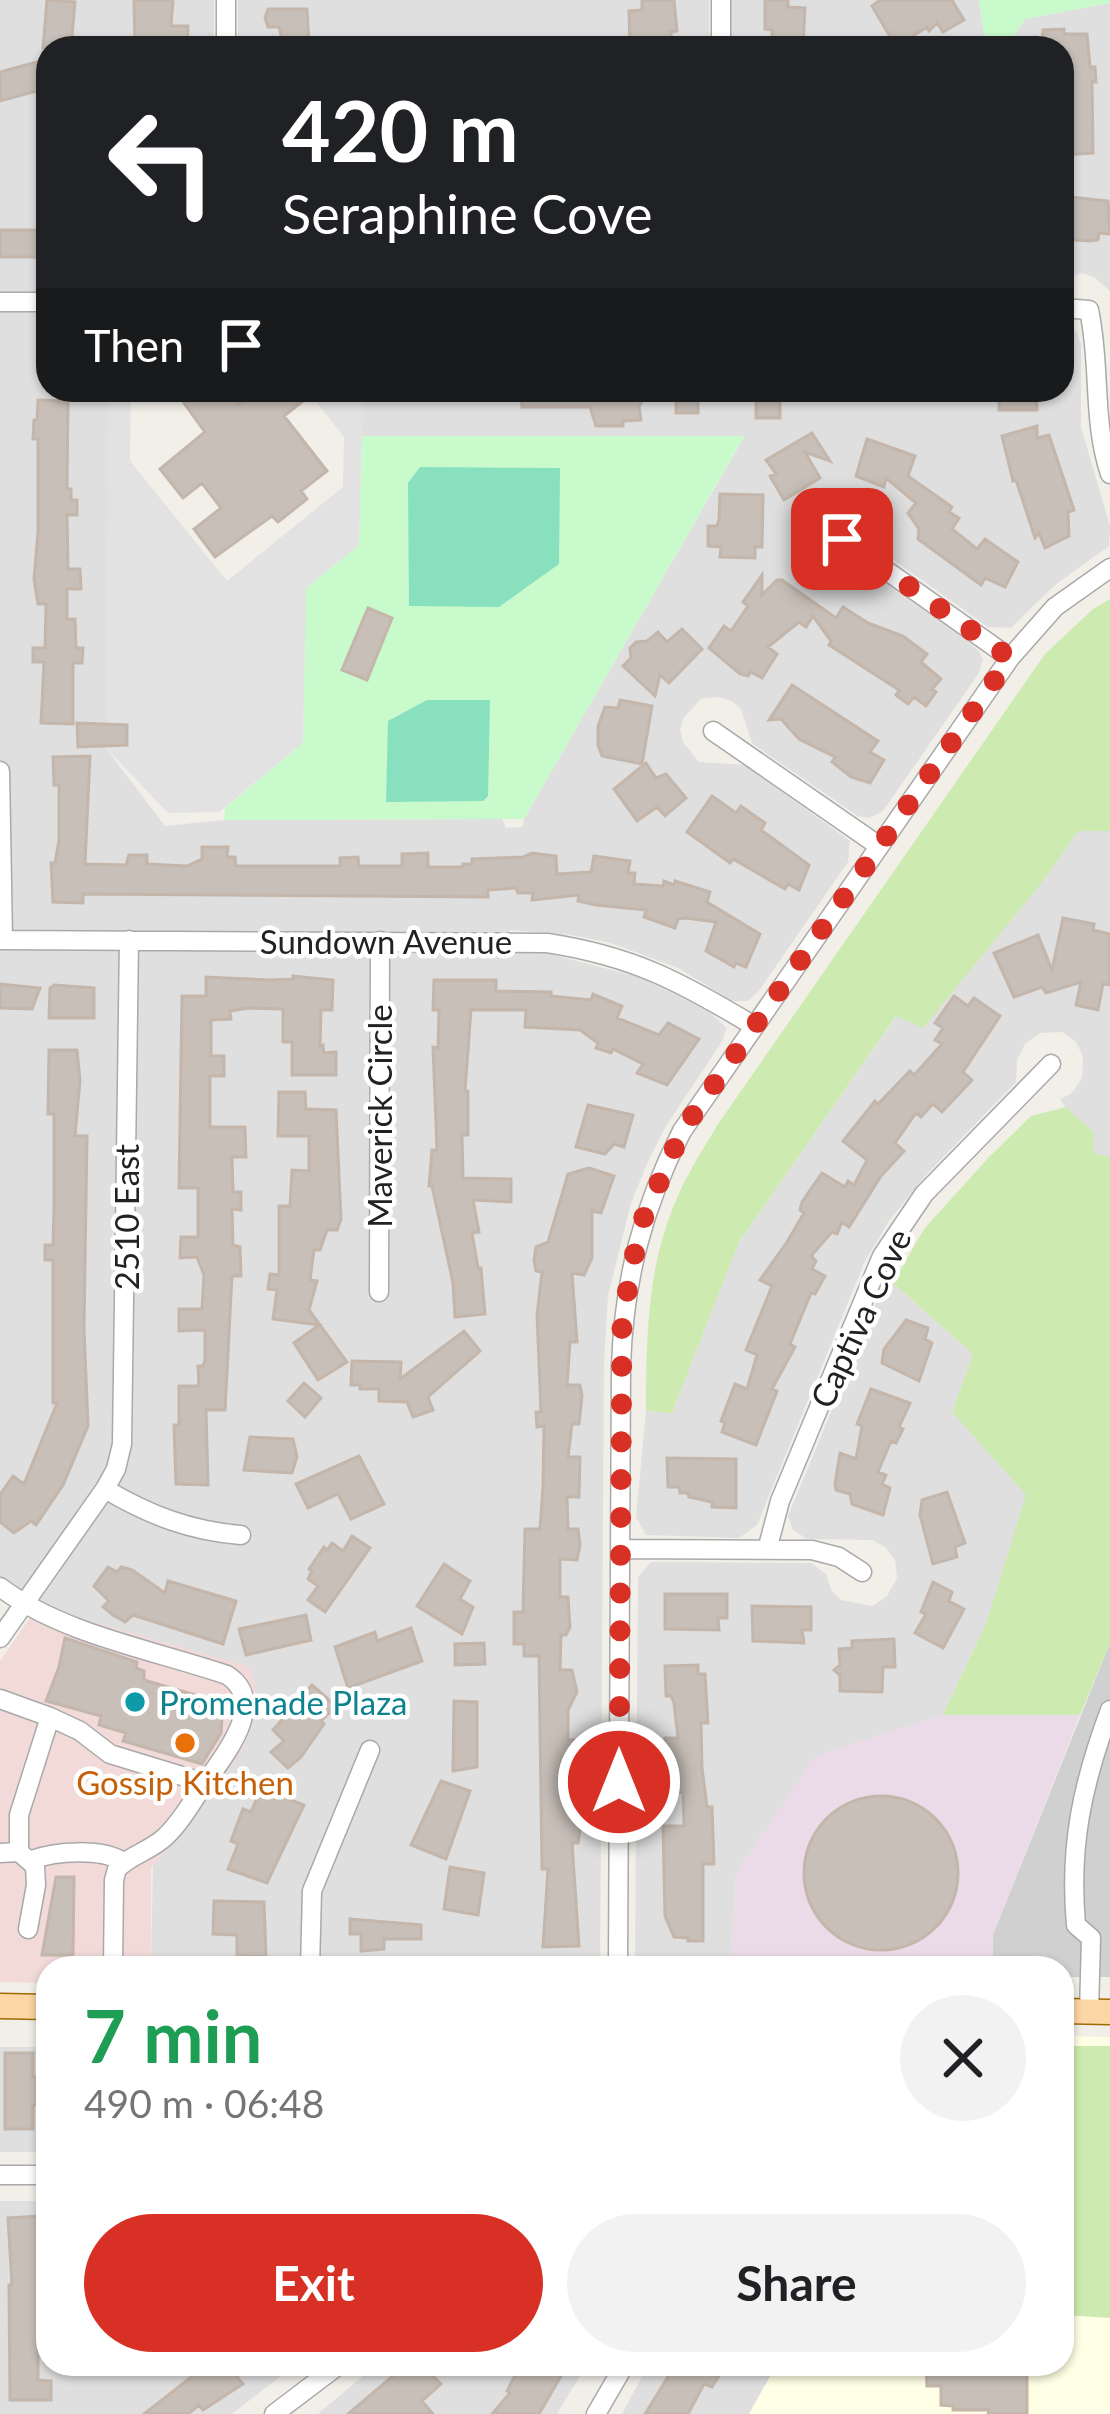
<!DOCTYPE html>
<meta charset="utf-8">
<style>
:root{--surface:#fff;--page:#f2f2f2;--text:#202124;--muted:#757577;--accent:#d93025}
body{margin:0;font-family:Lato,sans-serif;background:var(--page);color:var(--text);height:100vh;display:flex;flex-direction:column;font-size:45px;white-space:nowrap}
*{box-sizing:border-box;margin:0}
p{font-size:39px;color:var(--muted)}
.icon{flex:none;width:66px;height:66px;fill:none;stroke:currentColor;stroke-width:2;stroke-linecap:round;stroke-linejoin:round}
.map{position:relative;flex:1;overflow:hidden}
.panel{position:absolute;left:36px;top:1956px;width:1038px;height:420px;display:flex;flex-direction:column;background:var(--surface);border-radius:36px;box-shadow:0 3px 9px #0004}
.panel>*{flex:none}
.hud{position:absolute;left:36px;top:36px;width:1038px;height:366px;border-radius:36px;box-shadow:0 3px 9px #0004;background:#202124;color:#fff;overflow:hidden}
.pin{position:absolute;display:grid;place-items:center;width:102px;height:102px;color:#fff;margin:-51px;border-radius:24px;box-shadow:0 6px 18px #0006}
.me{position:absolute;width:132px;margin:-66px;rotate:0deg;stroke-linejoin:round;filter:drop-shadow(0 0 9px #0008)}
.turn{display:flex;align-items:center;gap:42px;height:252px;padding:0 48px;font-size:54px}
.turn .icon{width:156px;height:156px;stroke-width:2.5}
.turn b{display:block;font-size:84px;line-height:102px}
.then{display:flex;align-items:center;height:114px;padding:0 48px;background:#0003;gap:24px;font-size:45px}
.round{display:grid;place-items:center;flex:none;width:126px;height:126px;border-radius:63px;background:var(--page)}
.overview{display:flex;align-items:center;justify-content:space-between;height:204px;padding:0 48px}
h1{font-size:72px;font-weight:700;line-height:90px;color:#1e9e55}
.action{display:flex;gap:24px;margin-top:auto;padding:24px 48px}
.action a{flex:1;height:138px;border-radius:72px;background:var(--accent);color:#fff;font-size:48px;font-weight:700;line-height:138px;text-align:center}
.action a+a{background:var(--page);color:var(--text)}
.map>svg:first-child{display:block}
</style>
<div class="map">
<svg width="1110" height="2414" viewBox="0 0 1110 2414">
<rect width="100%" height="100%" fill="#f2efe9"/>
<path fill="#e0dfdf" d="M0 0H214V48H48V390H109L106 748 165 826 224 820 502 819 506 828 523 827 524 819 744 437 362 436 363 390H1062V323L1077 332 1081 344V427L1110 526 1109 546 1055 585 1011 628 988 627 878 549 871 522 861 511 844 505 831 507 811 527 808 545 814 559 823 567 837 573 869 572 960 635 979 651 983 660 979 673 883 811 869 818 858 816 764 752 752 743 741 709 733 702 719 697 701 699 684 717 680 730 683 742 699 762 745 765 850 841 848 862 758 992 748 1001H732L678 968 611 943 571 935 509 930 511 950 550 954 646 979 707 1010 727 1028 721 1043 666 1126 647 1164 631 1203 608 1296 604 1362 600 1968H151L153 1863 41 1606 0 1598Z
M238 0H709V48H238Z
M731 0H979L986 48H731Z
M1110 3V291L1094 277 1082 273 1062 279V48H1005L1025 19Z
M1078 830 1110 831V1157L1094 1154 1060 1099 1071 1094 1082 1078 1083 1057 1076 1042 1062 1032 1040 1033 1025 1044 1017 1060 1016 1082 925 1176 889 1221 865 1261 757 1525 739 1538 646 1535 636 1517 646 1411 672 1413 739 1242 897 1015 1044 880Z
M893 1283 973 1354 952 1412 1027 1495 987 1621 943 1715 815 1757 736 1874 731 1968H635L638 1577 651 1562 811 1563 826 1574 831 1590 841 1600 872 1606 887 1596 897 1578 895 1560 885 1547 872 1540 807 1539 793 1530 788 1516 881 1291Z
M0 2047H48V2152H0Z
M0 2201H48V2364H296L232 2414H0Z
M377 2364H587L557 2414H318Z
M649 2364H777L749 2414H622Z"/>
<path fill="#f2dad9" d="M38 1606 250 1667 258 1701 244 1748 192 1822 151 1868V1968H48V1983L0 1982V1661Z"/>
<path fill="#ebdbe8" d="M943 1715H1080L993 1935V1968H731L736 1874 815 1756Z"/>
<path fill="#ffffe5" d="M1062 2036 1110 2037V2414H749L777 2364H1062Z"/>
<path fill="#d0d0d0" d="M1110 1643V1977H1062V1968H993V1935Z"/>
<path fill="#cdebb0" d="M1110 599V831H1078L1044 880 923 1028 896 1016 739 1242 672 1413 646 1411C646 1338 647 1266 677 1198 688 1172 704 1148 718 1124L1045 654 1093 609Z
M1066 1107 1094 1133V1153L1110 1157V1643L1080 1715H943L987 1621 1026 1495 952 1412 973 1354 893 1283 924 1229 989 1157 1031 1116Z
M1062 2046H1110V2318L1062 2315Z"/>
<path fill="#c8facc" d="M979 0H1110V3L1025 19 1005 48H986Z
M362 436H744L524 819 224 820 225 808 303 743 306 588 359 545Z"/>
<path fill="#88e0be" d="M420 467 560 468 559 564 499 607 409 606 408 483Z
M427 700H490L488 796 483 801 386 802 388 721Z"/>
<path fill="#e2e2e2" d="M109 390H131L130 461 227 581 343 487 344 437 307 390H363L359 545 306 588 303 743 219 812 168 813 106 748Z"/>
<path fill="#c7bfb8" stroke="#c4b6ab" stroke-width="3" d="M47 0 75 2 71 48H43Z
M134 0H173L171 26H188L187 48H135Z
M642 0H674L677 31 671 32V48H630L629 11 642 10Z
M765 0H788V7L805 8 803 48H772V30L765 29Z
M880 0H952L964 20 943 32 937 23 929 31 927 27 896 47 872 6Z
M268 9H307L309 45 284 48 279 27H268L265 18Z
M1064 29V34H1087L1090 67H1095L1096 82H1092L1093 153 1062 155V48H1043L1042 41 1043 30Z
M40 61 48 88 0 101V72Z
M1071 197 1108 201 1110 234 1099 233 1098 240 1090 241 1062 239V207L1066 208Z
M0 230H38V257H0Z
M201 390H228L239 404 256 390H295L303 401 284 416 327 471 301 491 307 499 278 522 272 516 215 557 194 529 221 508 202 483 183 498 160 469 205 432 184 403Z
M520 390H638L644 396 639 407 641 420 623 421V426H596L590 407H522Z
M676 390H698V413H676Z
M756 390H780V418H756Z
M1000 390H1036L1037 410H999Z
M38 400 68 401 67 489H71V500H77V515H67L68 569H80L81 589H67V619H75L76 648H83L82 663H73V724L41 723 44 662H33V648H45L46 604H38L34 579 38 532V439H33L34 420H37Z
M1037 426V438L1049 435 1074 510 1068 512 1069 536 1045 548 1039 533 1035 538 1016 480 1013 481 1002 436Z
M812 433 830 461 805 452 820 478 784 500 770 476 776 474 766 460Z
M867 439 915 456 908 476 952 507 949 512 959 518 952 529 977 549 985 539 1018 562 1005 587 985 578 981 585 918 539 919 529 908 513 916 503 886 478 884 487 856 476Z
M720 494 763 495 762 547H755V558L720 557 721 547 708 546V526H717L719 519Z
M762 575V595L777 580H782L836 618 843 607 868 623 903 636 927 654 921 662 941 679 932 689 936 692 926 706 914 697 908 704 896 695 899 690 829 645 831 641 813 616 806 627 799 622 768 647 777 654 762 678 751 672 748 676 740 674 709 648 724 626 731 631 748 606 743 602Z
M368 608 392 618 367 680 342 670Z
M682 629 702 649 669 683 660 675 655 696 623 666 631 658 630 648 636 642 647 641 658 632 667 642Z
M792 685 878 741 870 752 884 760 870 783 851 777 832 762 835 757 799 739 781 719 769 720Z
M620 700 652 706 642 764 602 756 598 745V726L605 707 618 708Z
M77 723 127 725V745L78 747Z
M90 756 85 864 126 865 129 855H147V864L187 866 202 859V847H228L227 857H235L236 866H340V858L358 857 359 866H402V854L428 853V867H463V864H472V859L523 857 532 853 556 856 557 874 591 872 594 856 630 861 628 873H635L634 884 663 886 664 881 674 885 675 881 710 892 707 902 760 934 746 967 736 963 734 967 706 951 716 922 686 918 678 919 675 928 644 917 646 910 596 905 578 901 579 895 532 900 533 893H518L516 888 488 890V897L83 894V903L53 902 51 863H55L59 840V785H54L53 757Z
M646 763 656 778 666 774 686 798 665 816 657 807 637 821 614 789Z
M712 796 736 813 741 806 765 823 761 830 809 865 799 890 788 884 785 889 733 859 730 863 687 832Z
M1063 918 1094 924 1093 930 1110 934V985L1103 984 1098 1010 1076 1005 1081 982 1046 993 1042 987 1014 997 994 953 1038 935 1052 970Z
M293 976 333 980 332 1010H321L320 1047 323 1045 324 1053 336 1052V1075H292V1042H283V1009L249 1008 230 1011 231 1019 211 1020V1056H224V1076H210V1127H245L246 1157H232L233 1192H241V1210L232 1209 233 1245 240 1247 241 1276H232L225 1410H206L208 1485 176 1484 174 1425H179V1386H199L198 1366H203L205 1360V1330L179 1331V1309H202L204 1275 197 1257 180 1258 181 1237H198V1188H179L182 996H206V977L271 980 293 979Z
M434 980H496V991L551 992V996L591 1000 593 994 622 1006 617 1018 659 1035 668 1023 699 1039 667 1085 637 1073 643 1064 613 1049 611 1053 596 1048 598 1043 580 1030 525 1027 526 1010H471L465 1091H468V1135H462L463 1178 511 1179V1202L473 1200 479 1232 472 1233 478 1268H481L485 1314 455 1317 453 1283 432 1186H429L432 1150H437L433 1047 438 1048 439 1010H433Z
M0 984 40 988 32 1009 0 1008Z
M54 985 94 988V1018H49L50 988Z
M954 996 968 1006 974 998 1000 1016 963 1072 972 1080 942 1112 933 1104 921 1117 916 1113 895 1143 904 1151 881 1176 849 1227 842 1222 837 1234 832 1232 811 1256 816 1261 812 1269 825 1276 815 1294 811 1293 790 1344 795 1347 772 1389 777 1391 756 1445 722 1432 725 1423 721 1421 735 1384 747 1389 757 1355 746 1350 772 1286 760 1280 787 1242 804 1213 800 1210 802 1202 822 1173 845 1187 848 1181 854 1185 867 1160 843 1141 875 1101 878 1104 910 1071 914 1075 942 1044 935 1040 943 1028 935 1023Z
M49 1050H77L80 1080 75 1136H87L84 1329 88 1426 63 1485 36 1525 31 1521 14 1533 0 1522V1495L13 1476 24 1484 57 1403H53V1260H45V1245H53L54 1208V1114H48Z
M279 1092H305L306 1109 336 1110 341 1219 337 1230H327L320 1250H314L310 1280 317 1281 309 1310 347 1362 318 1380 294 1343 319 1325 273 1319 277 1290 268 1289 270 1274 279 1275V1206H290L292 1170 309 1171V1136H278Z
M588 1105 633 1115 624 1147 614 1144 605 1154 576 1147Z
M589 1168 614 1176 601 1213 592 1211V1258L584 1275 572 1273 577 1342H570L567 1385H580L582 1396 579 1424H572L568 1457H580L579 1497H567L568 1529H578L580 1545 577 1560 560 1559V1597H568L570 1627 566 1635H561L560 1670H572L577 1692 568 1710V1740H578V1778H568L565 1811H576L580 1829 578 1843H572L579 1946 543 1947 548 1869H542L539 1656H524V1644H514V1612H523L525 1529H540L543 1487 544 1426 537 1427 536 1412H541L537 1315 542 1272 536 1271 534 1260 536 1247 548 1242 568 1174Z
M906 1320 928 1328 925 1339 932 1343 919 1381 882 1363 884 1349Z
M464 1331 480 1351 428 1397 433 1410 413 1417 407 1402 379 1401V1389H360V1385H351L352 1361 401 1362 400 1379Z
M304 1383 321 1398 305 1417 288 1401Z
M871 1389 910 1403 899 1427 903 1429 896 1443 891 1441 878 1472 886 1475 882 1484 890 1488 883 1515 852 1504 850 1494 836 1490 835 1484 840 1453 856 1459 862 1426 857 1424Z
M250 1437 293 1439 297 1457 292 1473 244 1470Z
M359 1456 384 1504 351 1519 338 1494 308 1508 296 1484Z
M667 1458 736 1459V1508L712 1507V1502L689 1497 688 1493H680L679 1487H668Z
M947 1492 965 1543 955 1547 957 1557 933 1564 920 1515 922 1500Z
M352 1536 370 1548 325 1612 308 1600 318 1586 308 1579 312 1571 309 1569 324 1547 327 1550 332 1543 343 1551Z
M444 1564 470 1581 460 1599 473 1607 462 1634 417 1606Z
M108 1567 117 1572 121 1567 132 1570 165 1593 168 1581 236 1601 223 1644 133 1615 125 1622 113 1615 103 1607 109 1601 94 1586Z
M933 1582 952 1592 949 1601 964 1609 943 1648 915 1633 926 1614 921 1612Z
M665 1594H727V1618H718L719 1630 665 1629Z
M752 1606 811 1607V1630H802L804 1643 753 1641Z
M306 1615 311 1640 246 1655 239 1629Z
M411 1628 422 1661 348 1688 335 1647 375 1632 377 1641Z
M65 1638 137 1662 136 1668 144 1671V1680L223 1703 221 1733 202 1764 123 1741 126 1733 99 1725 101 1716 46 1701 59 1667Z
M894 1639 895 1667H883L882 1692 840 1691V1675L834 1670 840 1665 839 1649 852 1648V1641Z
M484 1643 485 1664 455 1665V1644Z
M698 1665V1674H705L708 1723H701L702 1768 707 1807H712L714 1864H703V1941H688V1938L674 1937 665 1916 663 1826H684L683 1792 676 1793 672 1776 665 1775V1738H678L674 1703 671 1696H666L665 1666Z
M312 1685 336 1706 321 1721 324 1724 301 1757 288 1768 271 1752 284 1741 273 1730Z
M454 1701 477 1702V1767L453 1771Z
M441 1781 470 1791 446 1859 411 1845Z
M261 1788 304 1805 267 1883 228 1869 238 1844 231 1841 243 1809 251 1812Z
M804 1873a77 77 0 1 1 154 0a77 77 0 1 1-154 0Z
M450 1867 484 1873 478 1915 444 1909Z
M56 1877H74L73 1955H42Z
M214 1901 264 1902 266 1957 237 1956V1935L213 1934Z
M350 1919 421 1925V1939H384V1949L361 1951V1934H350Z
M5 2053H33V2077H40V2104L33 2105V2129H5Z
M38 2216V2380L51 2381V2400H10L9 2285H12L8 2218Z
M208 2364H254L237 2377 243 2384 203 2410 199 2405 188 2414H144Z
M407 2364H421L441 2384 422 2401 433 2414H348Z
M521 2364H568L539 2414H492L510 2393 507 2391Z
M676 2364H713L711 2369 720 2374 712 2387 704 2384 688 2414H645Z
M926 2364H1027V2414H988L989 2410H953V2406L941 2405V2386H927Z"/>
<g fill="none" stroke-linecap="round" stroke-linejoin="round">
<defs>
<path id="minor" d="M226 48V0
M721 48V0
M0 302H48
M1062 308 1089 310C1101 365 1092 420 1110 474
M842 539 1010 658
M713 731 879 846
M0 771 3 940
M0 940 547 943C633 956 681 982 754 1026
M379 1292 380 941
M105 1489C149 1515 190 1531 241 1535
M620 1549 812 1550 839 1557 862 1572
M767 1550 780 1501 882 1256 924 1194 1051 1064
M0 1587C61 1634 154 1650 227 1675 269 1702 224 1756 205 1783 192 1802 181 1822 165 1837 150 1851 130 1855 117 1869L114 1880 113 1968
M0 1638 105 1489 116 1469 122 1444 129 940
M0 1699 50 1717 19 1815V1852
M50 1717 80 1731 110 1754 205 1783
M0 1853 19 1852 35 1866 36 1885 28 1929
M32 1860C55 1851 102 1848 123 1862
M310 1968 312 1891 370 1750
M618 1968 621 1365C624 1279 643 1207 682 1131L1010 658 1055 607 1110 568
M1089 2012 1091 1938 1076 1925C1069 1846 1082 1785 1110 1710
M0 2175H48
M274 2414 340 2364
M596 2414 625 2364"/>
<path id="major" d="M0 2006 48 2007
M1062 2011 1110 2012"/>
</defs>
<use href="#minor" stroke="#a9a9a9" stroke-width="21"/>
<use href="#major" stroke="#a06b00" stroke-width="27"/>
<use href="#minor" stroke="#fff" stroke-width="18"/>
<use href="#major" stroke="#fcd6a4" stroke-width="24"/>
</g>
<g fill="none" stroke-linecap="round" stroke-linejoin="round">
<path stroke="#d93025" stroke-width="21" stroke-dasharray="0 37.8" d="M619 1782 622 1319 640 1226 682 1131 1010 658 842 539"/>
</g>
<circle fill="#0f9aa8" stroke="#fff" stroke-width="4.5" cx="135" cy="1702" r="12"/>
<circle fill="#e8710a" stroke="#fff" stroke-width="4.5" cx="185" cy="1743" r="12"/>
<g text-anchor="middle" dominant-baseline="central" stroke-width="9" stroke-linejoin="round" paint-order="stroke">
<g font-size="33" fill="#222" stroke="#fff">
<text x="386" y="941">Sundown Avenue</text>
<text transform="translate(379 1116) rotate(-90)">Maverick Circle</text>
<text transform="translate(126 1217) rotate(-90)">2510 East</text>
<text transform="translate(860 1318) rotate(-65)">Captiva Cove</text>
</g>
<g font-size="33" fill="#0d838f" stroke="#fff" text-anchor="start">
<text x="159" y="1702">Promenade Plaza</text>
</g>
<g font-size="33" fill="#c56008" stroke="#fff">
<text x="185" y="1782">Gossip Kitchen</text>
</g>
</g>
</svg>
<div class="pin" style="left:842px;top:539px;background:#d93025"><svg class="icon" aria-label="arrive" viewBox="0 0 24 24"><path d="M6 21V4h12l-3 4 3 4H6"/></svg></div>
<svg class="me" style="left:619px;top:1782px" viewBox="-20 -20 40 40"><circle r="17" fill="#d93025" stroke="#fff" stroke-width="3"/><path d="M0-11L8 9 0 5-8 9z" fill="#fff"/></svg>
<div class="hud">
<div class="turn"><svg class="icon" aria-label="left" viewBox="0 0 24 24"><path d="M17 20v-9H6M10 6l-5 5 5 5"/></svg><div><b>420 m</b>Seraphine Cove</div></div>
<div class="then">Then<svg class="icon" aria-label="arrive" viewBox="0 0 24 24"><path d="M6 21V4h12l-3 4 3 4H6"/></svg></div>
</div>
<section class="panel">
<div class="overview"><div><h1>7 min</h1><p>490 m · 06:48</p></div><a class="round"><svg class="icon" aria-label="close" viewBox="0 0 24 24"><path d="M6 6l12 12M18 6L6 18"/></svg></a></div>
<div class="action"><a>Exit</a><a>Share</a></div>
</section>
</div>
